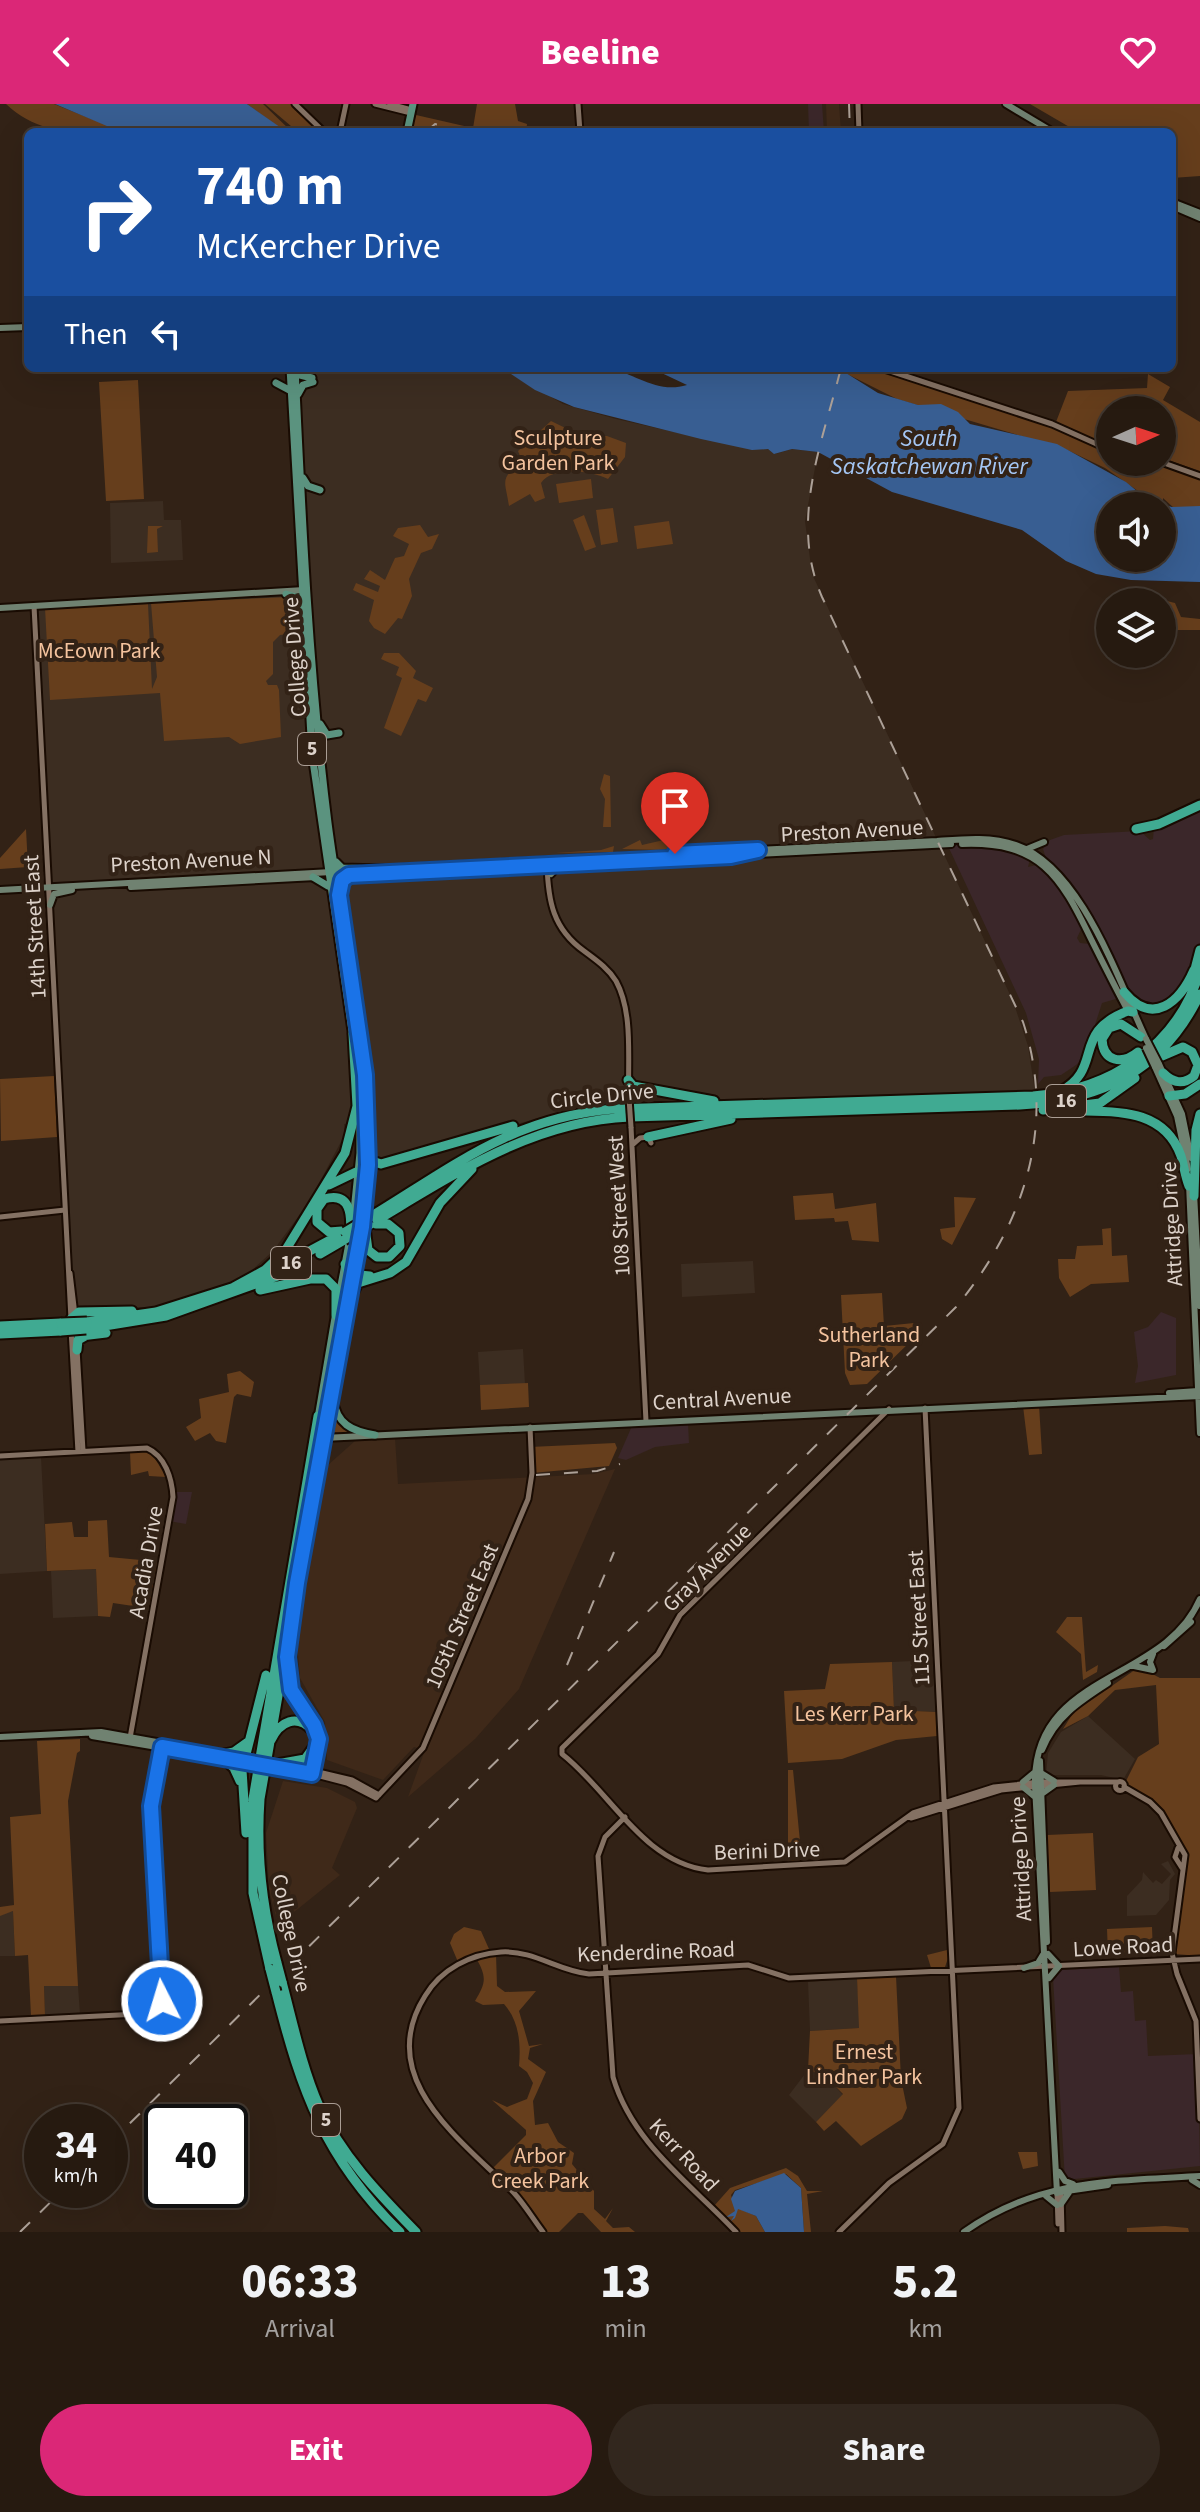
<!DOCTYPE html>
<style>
:root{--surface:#261a10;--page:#32271e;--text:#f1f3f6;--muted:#a4a19f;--line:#423830;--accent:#db2777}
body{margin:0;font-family:"Source Sans 3",sans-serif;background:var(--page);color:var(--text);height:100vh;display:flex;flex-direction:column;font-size:30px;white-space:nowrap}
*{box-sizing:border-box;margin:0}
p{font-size:26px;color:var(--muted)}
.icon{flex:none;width:44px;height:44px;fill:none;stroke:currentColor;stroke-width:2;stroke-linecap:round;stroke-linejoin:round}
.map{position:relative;height:2128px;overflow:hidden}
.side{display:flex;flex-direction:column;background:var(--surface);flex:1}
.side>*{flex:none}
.top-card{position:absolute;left:24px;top:24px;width:1152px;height:244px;border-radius:12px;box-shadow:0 8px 32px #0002,0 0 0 2px var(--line);background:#1a4fa0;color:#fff;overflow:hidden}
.needle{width:52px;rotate:87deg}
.tools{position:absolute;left:1096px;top:292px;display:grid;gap:16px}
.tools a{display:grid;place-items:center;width:80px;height:80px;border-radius:50%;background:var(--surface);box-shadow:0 8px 32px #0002,0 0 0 2px var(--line);font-size:40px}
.speed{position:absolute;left:24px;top:2000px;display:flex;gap:16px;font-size:40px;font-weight:700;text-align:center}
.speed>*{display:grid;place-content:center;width:104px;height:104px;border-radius:50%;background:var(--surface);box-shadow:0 8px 32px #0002,0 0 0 2px var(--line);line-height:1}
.speed small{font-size:20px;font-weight:400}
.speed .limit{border:4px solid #111;border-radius:12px;background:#fff;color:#111}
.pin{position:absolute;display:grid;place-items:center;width:68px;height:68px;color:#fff;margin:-82px -34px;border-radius:50% 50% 50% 0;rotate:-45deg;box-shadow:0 0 8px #0007}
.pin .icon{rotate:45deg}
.me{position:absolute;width:88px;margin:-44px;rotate:355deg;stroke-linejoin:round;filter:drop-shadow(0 0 6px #0008)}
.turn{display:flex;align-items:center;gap:28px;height:168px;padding:0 40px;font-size:36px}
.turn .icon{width:104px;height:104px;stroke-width:2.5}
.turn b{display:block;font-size:56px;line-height:68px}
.then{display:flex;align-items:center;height:76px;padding:0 40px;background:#0003;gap:16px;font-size:30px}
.eta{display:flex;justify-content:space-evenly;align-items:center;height:136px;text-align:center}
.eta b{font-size:48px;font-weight:800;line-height:56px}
.button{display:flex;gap:16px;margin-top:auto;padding:16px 40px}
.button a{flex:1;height:92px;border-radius:48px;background:var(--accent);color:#fff;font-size:32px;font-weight:800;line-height:92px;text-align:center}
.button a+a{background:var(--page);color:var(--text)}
header{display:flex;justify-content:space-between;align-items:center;height:104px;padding:0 40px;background:var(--accent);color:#fff;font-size:36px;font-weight:800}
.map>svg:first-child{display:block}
</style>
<header><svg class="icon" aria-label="back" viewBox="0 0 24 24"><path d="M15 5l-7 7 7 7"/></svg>Beeline<svg class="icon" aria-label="heart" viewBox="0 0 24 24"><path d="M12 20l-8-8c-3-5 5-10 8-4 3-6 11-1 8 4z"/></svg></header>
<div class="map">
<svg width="1200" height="2128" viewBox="0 0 1200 2128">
<rect width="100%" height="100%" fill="#322216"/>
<path fill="#3b272a" d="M808 0H822L824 28H809Z
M1200 702V844L1182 886 1153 904 1132 895 1087 803 1046 754 1043 745 1050 736 1064 731 1140 727 1150 736 1153 735 1154 724Z
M975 740 999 742 1030 755 1028 763 1040 760 1056 772 1082 823 1077 834 1080 839 1090 840 1119 894 1102 899 1085 952 1076 961 1061 971 1044 973 1038 980 1039 955 1026 909 948 742Z
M1161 1208 1176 1214V1271L1135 1279 1138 1262 1134 1228 1148 1223Z
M688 1319 689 1339 655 1343 626 1356 618 1354 632 1322Z
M173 1388H192L186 1420 169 1417Z
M1119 1863 1121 1888 1133 1887 1135 1917 1146 1916 1148 1952 1198 1950 1200 2062 1065 2076 1053 1873 1059 1866Z"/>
<path fill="#3f2919" d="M826 0H839L841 28H827Z
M395 1334 398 1380 594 1370 615 1365 519 1585 475 1635 408 1693 425 1646 414 1643 383 1676 327 1656 325 1618 300 1574 296 1528 328 1361 355 1337Z
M283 1677 327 1684 355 1698 357 1704 332 1764 340 1771 278 1821 269 1785 266 1729Z"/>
<path fill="#3c2d21" d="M299 264H502L563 300 616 315 746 344 768 345 775 350 792 345 818 348 805 417 812 470 1013 897 1028 942 1035 988 719 996 636 980 626 975 627 1003 553 1010 379 1058 371 1049 372 1018 344 1020V1032L309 1098 273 1147 239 1178 157 1203H76L69 1147 53 825 52 797 56 790 50 777 37 505 310 490Z
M163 397 164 416H181L183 456 111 459 110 399Z
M753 1157 755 1189 682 1193 681 1160Z
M523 1245 525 1280 480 1282 478 1248Z
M41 1353 47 1467 0 1470V1355Z
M96 1465 98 1512 53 1514 51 1467Z
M932 1556 936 1608 894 1606 892 1558Z
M1088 1612 1135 1655 1123 1676 1101 1671H1046L1048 1649 1061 1628Z
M1168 1757 1175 1770 1170 1776 1169 1796 1156 1811 1127 1812V1792L1142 1776 1143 1768 1153 1779 1156 1776 1162 1780 1171 1770 1161 1760Z
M13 1807 15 1852H0V1810Z
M857 1874 860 1924 810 1927 808 1878Z
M44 1882H78L80 1910 45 1911Z
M808 1966 825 1972 843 1991 816 2018 789 1991Z"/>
<path fill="#663e1c" d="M6 0H54L124 28C79 28 41 33 6 0Z
M247 0H263L292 28 277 22Z
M265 0H291L319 28H298Z
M477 0H515L518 17 527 20 526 28H410L416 11 473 24Z
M1030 0H1200V72L1172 74V28H1078Z
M835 264H876L1051 322 1110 349V358L1172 362 1200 375V404L1175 405 1163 394V399L1158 401 1105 364 1065 345 897 295Z
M1148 270 1170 283 1163 296 1200 318V367L1162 354V306H1110V343L1056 318 1068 287 1147 284Z
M138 276 144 395 106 397 99 278Z
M551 317 582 332H607L626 339 625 353 608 375C592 367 553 361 541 379L545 394 535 398 530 390 509 402C505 375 499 376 522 357L518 347Z
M591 375 593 394 559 399 556 380Z
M613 404 618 438 601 441 596 406Z
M584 411 596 443 585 447 573 416Z
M669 417 673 440 637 445 634 422Z
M420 421 428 433 439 430 432 445 421 449 409 475 412 492 402 515 398 514 385 530 374 524 369 517 374 496 353 486 356 479 378 488 380 482 364 475 370 466 385 476 395 454 404 452 409 440 393 432 398 424Z
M148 422H163L157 425 158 448 147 449Z
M290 493 300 500 301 523 296 529 280 531 273 538V570L266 577 268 581H277L279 586 281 633 240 640 229 633 164 637 160 589 50 596 45 504 148 500 152 585 157 573 151 499Z
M1167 497 1175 499 1181 513 1200 515V526H1166L1162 501Z
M384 549H399L416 567 413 574 433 584 426 598 418 595 401 632 384 624 402 574 396 571 399 563 381 555Z
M604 670 610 672 611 723H603L605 695 600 685Z
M26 725 28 763 0 765V754Z
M668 735 684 738 685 742 663 746 622 745 640 736 642 741Z
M614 742 613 748 555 749 601 746Z
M54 972 57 1033 1 1037 0 975Z
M833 1089 835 1105 876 1099 879 1138 852 1136 848 1117 835 1118 834 1114 795 1116 793 1092Z
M954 1093 976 1094 952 1141 942 1135 940 1125 955 1123Z
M1111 1124 1112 1152 1127 1151 1129 1178 1091 1180 1070 1193 1059 1174 1058 1155H1075L1077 1142 1103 1141 1102 1125Z
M882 1189 884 1222 914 1219V1234L867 1280 850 1281 845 1269 841 1191Z
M240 1267 254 1278 251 1293 237 1290 234 1293 226 1339 216 1337 210 1329 195 1337 186 1323 201 1314 199 1295 229 1288 227 1270Z
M528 1279 529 1303 481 1306 480 1281Z
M1039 1301 1042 1350 1029 1351 1023 1302Z
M331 1303 340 1320 350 1327 348 1329 327 1328Z
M615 1339 617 1344 609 1362 532 1369 530 1343Z
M143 1347 153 1351 166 1373 149 1372 148 1367 131 1371 130 1348Z
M107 1416 109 1453 162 1458 153 1505 113 1499 110 1513 98 1512 96 1465 47 1467 45 1420 72 1418 74 1433H88V1417Z
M1067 1513H1082L1086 1568 1098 1561 1097 1568 1083 1576 1081 1550 1056 1528Z
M892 1558 894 1606 936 1608 937 1632 896 1636 842 1655 788 1659 784 1587 825 1585 830 1560Z
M1139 1563 1160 1574H1200V1852L1175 1850C1174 1790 1200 1745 1151 1696 1143 1689 1132 1686 1125 1679L1138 1653 1159 1640 1156 1581 1115 1586 1088 1612 1063 1625 1073 1609Z
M80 1635V1647L77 1649 68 1697 78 1882H44L45 1911 31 1912 28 1851 15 1852 13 1807 0 1812V1803L14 1801 10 1713 41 1710 37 1637Z
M788 1666H793L802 1758H788Z
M1093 1729 1096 1786 1050 1788 1047 1731Z
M464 1823 481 1827 489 1845 458 1858 450 1839 454 1830Z
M1152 1823 1153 1849 1108 1851 1107 1825Z
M951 1845 945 1863 932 1867 927 1851Z
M496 1850 497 1882 505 1888 536 1887 519 1907 529 1942 543 1940 530 1944 528 1955 546 1968 533 1997 535 2021 548 2019 558 2038 574 2049 572 2060 594 2087V2105L605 2115 613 2104 606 2117 613 2124 629 2123 635 2128H601L583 2109H578L559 2128H547L528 2100 493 2064 526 2031V2026L492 1996 507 2003 527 1995 533 1979 527 1968 519 1962C521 1939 519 1917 504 1900L483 1901 475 1897C486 1879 487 1873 476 1854Z
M896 1872 901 1975 907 2004 902 2015 861 2042 836 2017 824 2027 816 2018 843 1990 825 1972 808 1966 810 1927 859 1924 857 1874Z
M1018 2048H1037L1038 2062 1023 2065Z
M786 2064 798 2072 807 2087H823L807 2090 811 2128H804L801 2084 786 2070 735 2086 731 2091 735 2103 756 2112 765 2128H739L714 2102 730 2084Z
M1165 2122 1188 2124 1189 2128H1127V2124Z"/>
<path fill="#385e92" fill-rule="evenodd" d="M55 0H247L287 28H121Z
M502 264C532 264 582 258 609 264 636 270 657 290 687 281L651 264H838L878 289 918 301 941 300 958 308 970 320 1057 340 1126 378 1149 397 1172 403 1200 402V478L1131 476 1096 470 1066 457 1022 426 892 388 818 348 792 345 774 350 768 345 752 346 701 335 574 303 535 286ZM1110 402H1162V454H1110Z
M784 2069 801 2084 804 2128H765L756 2112 738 2105 735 2114 731 2117 734 2112 726 2113 735 2107 731 2095 735 2087Z"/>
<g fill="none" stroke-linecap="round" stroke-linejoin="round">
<defs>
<path id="tertiary" d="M295 0 324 28
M375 0 411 9
M390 0 408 5
M578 0 580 28
M858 0 859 28
M340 28 346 0
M881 264 1052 320 1110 346
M1161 358 1200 372
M34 502 71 1215
M547 760C548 797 553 825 584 847 596 856 608 864 616 877 634 910 627 958 629 994
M631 1023 646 1317
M632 1041 640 1034 648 1033 651 1039
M0 1113 65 1106
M70 1169 75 1211
M71 1225 78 1348
M77 1245 83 1347
M889 1305 680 1511 658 1550 562 1644V1650C609 1686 643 1759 708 1766L845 1758 913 1709 994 1683 1040 1678H1118
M0 1352 147 1344C165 1352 172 1374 173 1393L130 1634
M162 1643 151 1702 163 1905
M314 1667 352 1676 379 1691
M312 1670 347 1679 376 1694 423 1644 528 1395 532 1369 530 1323
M1115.5 1682a4.5 4.5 0 1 1 9 0a4.5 4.5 0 1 1-9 0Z
M1124 1683 1150 1698 1161 1709 1185 1751 1172 1849 1177 1870 1196 1917 1200 2015
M625 1713 605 1733 598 1752 613 1973C632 2039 691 2080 736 2128
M911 1714 1001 1686 1080 1678
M1178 1744 1175 1753 1182 1764
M158 1902 162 1904V1909L156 1908Z
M0 1917 158 1909
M1061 2088 1062 2128
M1057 2089 1058 2120
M543 2128C533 2115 525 2101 514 2089 462 2036 373 1975 425 1892 441 1865 471 1850 501 1848 534 1846 558 1867 589 1870L748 1861 789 1874 1200 1855
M839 2128 889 2079 943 2040 959 2004 925 1304"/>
<path id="secondary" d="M1006 0 1053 28
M1172 98 1200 109
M1172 102 1200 114
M0 224 28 223
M0 504 304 486
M962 740C1040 737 1060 771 1091 835 1103 859 1115 883 1128 907
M1027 745 1044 738
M381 765 937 737C963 735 990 732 1016 741 1081 763 1118 876 1146 935
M551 770 560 760
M347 771 951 740
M131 783 316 773
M0 786 350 767
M50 801 54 790 72 786
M1159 960 1182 1010 1191 1054
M1155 963 1177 1012 1188 1065
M1189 1080 1200 1329
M1194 1089 1200 1202
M1169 1289 1198 1287
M323 1334 1200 1292
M1164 1542 1191 1518
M1153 1550 1150 1558 1153 1566
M1134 1562 1153 1566
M92 1632 246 1658
M0 1633 101 1628 251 1655
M1042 1646C1055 1613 1080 1597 1108 1579
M1040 1657 1047 1838
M282 1661 314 1667
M1041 1669 1054 1677
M1023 1678 1035 1668
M1023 1683 1035 1693
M1040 1691 1054 1681
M1048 1850 1059 1862 1049 1874
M1024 1864 1038 1859 1044 1849
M1059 2068 1065 2077 1073 2080
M1192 2076 1200 2081
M1060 2088 1108 2081
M1057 2089 1035 1682C1032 1567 1164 1580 1200 1495
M1046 2092 1057 2101
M1061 2100 1070 2087
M964 2128C1038 2075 1113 2077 1200 2072"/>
<path id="primary" d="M407 28 413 0
M290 264 312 650 353 934
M295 264C302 415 309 568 328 719 345 850 377 978 363 1111
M296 264 300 271 312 274
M276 279 291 287
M298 290 303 281 313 278
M303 374 308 382 320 386
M286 490 296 493 303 502
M293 531 303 520
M320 620 327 631 339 629
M336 758 342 764 383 765
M313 773 328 782
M340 785 342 776 349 771
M353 1117 360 1049V998
M339 1192 351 1129
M333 1295C337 1320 351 1327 375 1331
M318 1314 336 1208
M323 1334 361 1124"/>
<path id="motorway" d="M1136 725 1159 720 1200 701
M1193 873 1200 846
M1124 888C1153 923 1180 898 1194 866
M1138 948C1122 961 1103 958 1102 935L1109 924 1121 920 1141 933
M1162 952 1183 943 1192 948 1198 961 1194 972C1183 981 1173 979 1163 969
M628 976 633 982 714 997
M1061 987C1104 964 1071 928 1128 907L1133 908
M1169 992 1185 990 1200 980
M1043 1006 1100 999 1135 974
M1086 1007C1124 1007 1166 1009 1181 1052 1184 1062 1185 1072 1189 1082
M648 1033 731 1015
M368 1045 372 1057 381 1060 513 1022
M329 1081 356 1068 363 1071 366 1081
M1194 1092 1196 1026 1200 1010
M363 1108 368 1146 377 1153H389L400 1142 399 1129 388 1120H376
M370 1113C454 1062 512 1014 613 1005L1033 992C1110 986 1177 943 1200 867
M369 1121C452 1072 531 1017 630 1013L1020 1001C1102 996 1163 967 1200 890
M342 1127 329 1128 317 1118V1105L324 1095C351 1087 352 1112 350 1131
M320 1150 344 1136
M345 1160 349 1170 370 1172
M263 1172 345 1128
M234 1183 265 1166 285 1147 345 1049 357 1002 353 930
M260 1186 310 1175H326L336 1185V1211
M347 1201 358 1179 390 1169 406 1158 440 1099 472 1065
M71 1215 79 1208 132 1207
M87 1218 156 1208 238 1182
M0 1222 61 1219
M71 1224 81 1232 106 1229
M86 1225 166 1212 286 1169
M0 1230 61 1227
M77 1246 78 1236 85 1232
M288 1550C287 1562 288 1577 293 1588 306 1619 331 1633 312 1670
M271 1636C280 1617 297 1610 312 1626
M224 1650 234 1648 248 1638
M223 1654 234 1664 240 1677
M277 1660 305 1655 315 1641
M246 1729 242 1666 266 1571
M277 1859C262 1804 256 1752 260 1695L323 1334
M270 1865 253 1789V1695L318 1312
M282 1878C293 1919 302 1963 319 2002 341 2051 379 2090 416 2128
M276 1888C301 1987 325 2055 400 2128"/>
</defs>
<use href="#tertiary" stroke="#190b02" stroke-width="9"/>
<use href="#secondary" stroke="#190b02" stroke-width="10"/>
<use href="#primary" stroke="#190b02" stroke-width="11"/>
<use href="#motorway" stroke="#190b02" stroke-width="13"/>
<use href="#tertiary" stroke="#847163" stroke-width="5"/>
<use href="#secondary" stroke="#708271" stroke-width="6"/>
<use href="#primary" stroke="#5b937f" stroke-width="7"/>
<use href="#motorway" stroke="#40aa92" stroke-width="9"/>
<path stroke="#aca097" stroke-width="2" stroke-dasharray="14 14" stroke-linecap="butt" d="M849 0 850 28
M426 28 435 20 473 28
M536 1371 597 1367 620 1360
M567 1561 614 1448
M110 2039 956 1203C1024 1121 1057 1022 1023 918L822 493C789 417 822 340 841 264
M20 2128 63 2086"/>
<defs>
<path id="tertiary-bridge" d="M629 994 631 1023"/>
<path id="secondary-bridge" d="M1146 935 1159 960
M1146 944 1155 963
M250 1659 273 1663"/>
<path id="motorway-bridge" d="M345 1128 370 1113
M344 1136 369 1121
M61 1219 87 1218
M61 1227 86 1225
M277 1859 282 1878
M270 1865 276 1888"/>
</defs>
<use href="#tertiary-bridge" stroke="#190b02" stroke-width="9" stroke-linecap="butt"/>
<use href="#secondary-bridge" stroke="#190b02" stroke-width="10" stroke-linecap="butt"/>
<use href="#motorway-bridge" stroke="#190b02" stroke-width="13" stroke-linecap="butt"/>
<use href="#tertiary-bridge" stroke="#847163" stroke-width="5"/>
<use href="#secondary-bridge" stroke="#708271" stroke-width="6"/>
<use href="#motorway-bridge" stroke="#40aa92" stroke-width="9"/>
</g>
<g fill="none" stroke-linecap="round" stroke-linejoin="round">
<defs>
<path id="route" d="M162 1897 151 1702 162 1643 312 1670 319 1635 314 1621 291 1586 287 1553 297 1479 362 1123 368 1061 365 971 339 791 342 776 349 771 731 752 758 746 675 750"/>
</defs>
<use href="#route" stroke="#114b97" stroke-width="20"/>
<use href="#route" stroke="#1a73e8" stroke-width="14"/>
</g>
<g text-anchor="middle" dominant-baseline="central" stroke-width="8" stroke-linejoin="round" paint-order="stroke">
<g fill="#322216" stroke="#aa9d94" stroke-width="2">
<rect x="298" y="629" width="28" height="32" rx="6"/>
<rect x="1046" y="981" width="40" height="32" rx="6"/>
<rect x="271" y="1143" width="40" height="32" rx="6"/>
<rect x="312" y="2000" width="28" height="32" rx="6"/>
</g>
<g font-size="20" font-weight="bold" fill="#ddd2ca">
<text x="312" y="645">5</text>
<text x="1066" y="997">16</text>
<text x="291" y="1159">16</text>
<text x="326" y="2016">5</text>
</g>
<g font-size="22" fill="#f4c39e" stroke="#322216">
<text x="558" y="334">Sculpture<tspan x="558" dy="25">Garden Park</tspan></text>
<text x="99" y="547">McEown Park</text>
<text x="869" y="1231">Sutherland<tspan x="869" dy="25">Park</tspan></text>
<text x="854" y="1610">Les Kerr Park</text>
<text x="864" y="1948">Ernest<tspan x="864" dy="25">Lindner Park</tspan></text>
<text x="540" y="2052">Arbor<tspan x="540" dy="25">Creek Park</tspan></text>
</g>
<g font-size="22" fill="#ddd2ca" stroke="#322216">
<text transform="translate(295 553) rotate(-94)">College Drive</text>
<text transform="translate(852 727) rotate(-3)">Preston Avenue</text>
<text transform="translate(191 757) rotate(-3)">Preston Avenue N</text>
<text transform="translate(35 823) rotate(-93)">14th Street East</text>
<text transform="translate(602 992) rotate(-6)">Circle Drive</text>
<text transform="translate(619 1102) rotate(-93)">108 Street West</text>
<text transform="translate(1172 1120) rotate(-93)">Attridge Drive</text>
<text transform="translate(722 1295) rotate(-3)">Central Avenue</text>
<text transform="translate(146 1458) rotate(-80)">Acadia Drive</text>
<text transform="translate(707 1464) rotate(-45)">Gray Avenue</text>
<text transform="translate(462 1512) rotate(-67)">105th Street East</text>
<text transform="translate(919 1514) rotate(-93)">115 Street East</text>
<text transform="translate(767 1747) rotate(-2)">Berini Drive</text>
<text transform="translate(1021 1755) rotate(-93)">Attridge Drive</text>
<text transform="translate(291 1829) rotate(78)">College Drive</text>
<text transform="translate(1123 1843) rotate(-3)">Lowe Road</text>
<text transform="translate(656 1848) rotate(-2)">Kenderdine Road</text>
<text transform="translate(684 2051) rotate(47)">Kerr Road</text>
</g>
<g font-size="24" font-style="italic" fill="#a4c6f4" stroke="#322216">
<text x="929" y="334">South<tspan x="929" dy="28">Saskatchewan River</tspan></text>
</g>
</g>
</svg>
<div class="tools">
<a><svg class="needle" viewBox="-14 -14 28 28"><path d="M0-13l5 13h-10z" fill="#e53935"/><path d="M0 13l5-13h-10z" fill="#a4a19f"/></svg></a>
<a><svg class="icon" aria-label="sound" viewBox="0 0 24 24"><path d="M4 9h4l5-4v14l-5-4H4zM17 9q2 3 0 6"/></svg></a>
<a><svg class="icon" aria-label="layers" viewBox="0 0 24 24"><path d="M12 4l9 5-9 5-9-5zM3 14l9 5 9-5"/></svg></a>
</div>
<div class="speed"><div>34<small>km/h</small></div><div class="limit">40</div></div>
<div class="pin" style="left:675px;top:750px;background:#d93025"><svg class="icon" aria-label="arrive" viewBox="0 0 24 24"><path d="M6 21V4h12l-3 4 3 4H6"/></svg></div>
<svg class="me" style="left:162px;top:1897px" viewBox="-20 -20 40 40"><circle r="17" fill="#1a73e8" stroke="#fff" stroke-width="3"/><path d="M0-11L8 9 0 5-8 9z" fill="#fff"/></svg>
<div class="top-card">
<div class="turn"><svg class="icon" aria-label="right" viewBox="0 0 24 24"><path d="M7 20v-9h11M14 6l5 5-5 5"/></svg><div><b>740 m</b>McKercher Drive</div></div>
<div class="then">Then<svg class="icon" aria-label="left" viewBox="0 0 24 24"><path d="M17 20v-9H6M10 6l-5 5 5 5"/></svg></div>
</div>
</div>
<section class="side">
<div class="eta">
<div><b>06:33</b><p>Arrival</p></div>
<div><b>13</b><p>min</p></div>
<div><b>5.2</b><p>km</p></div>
</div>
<div class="button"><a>Exit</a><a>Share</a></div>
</section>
